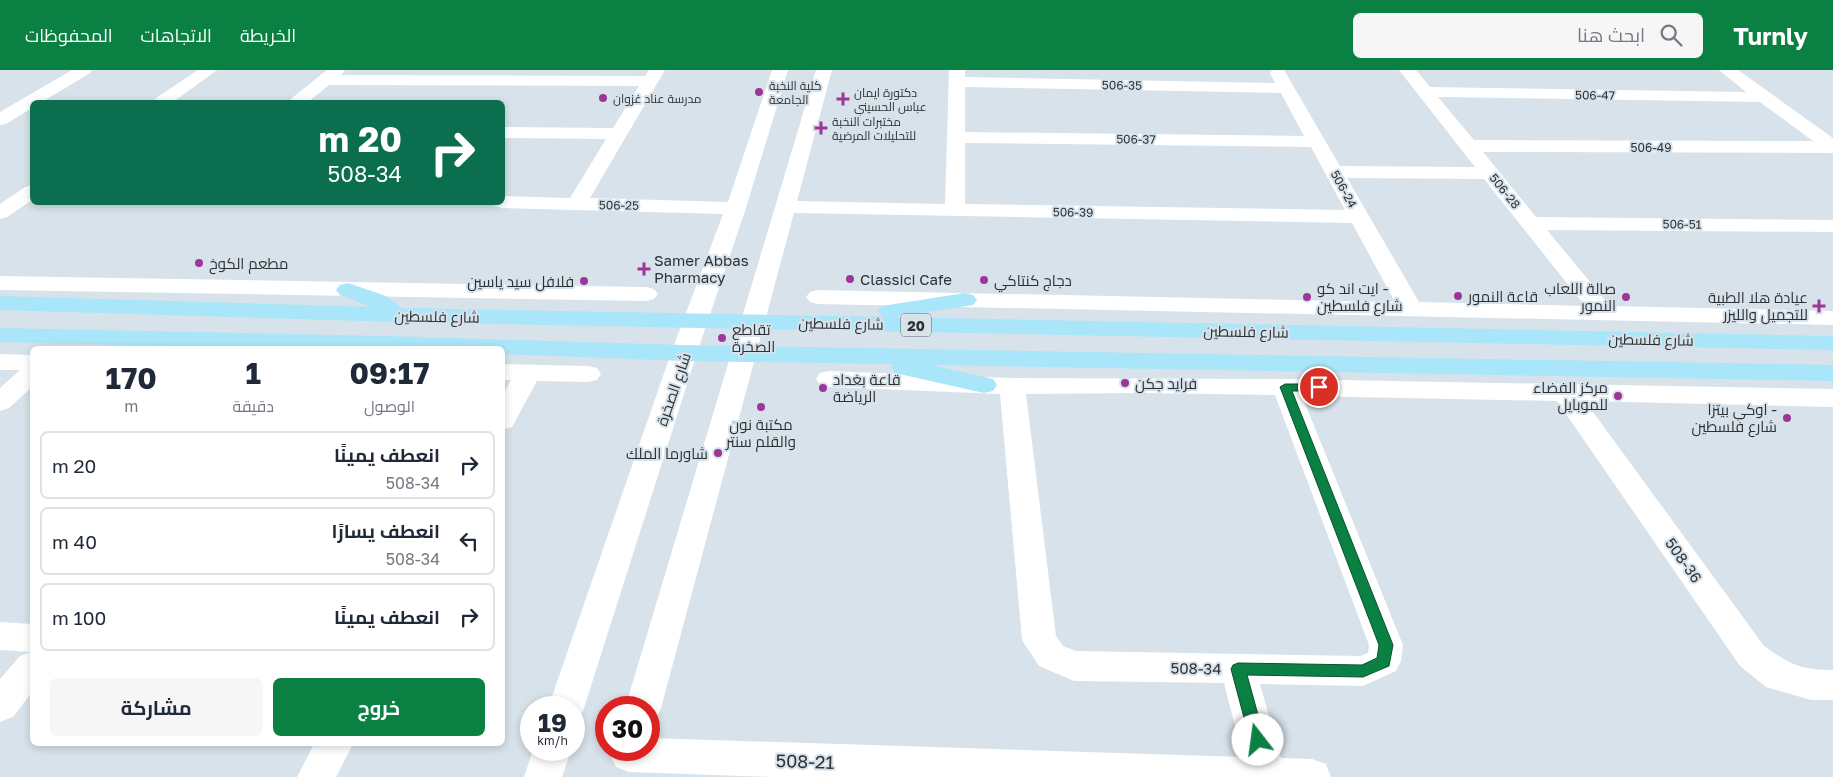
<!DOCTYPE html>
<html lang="ar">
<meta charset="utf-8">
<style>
:root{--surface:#fff;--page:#f6f6f7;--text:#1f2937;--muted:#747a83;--line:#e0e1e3;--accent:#0b8043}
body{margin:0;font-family:"Golos Text",Cairo,sans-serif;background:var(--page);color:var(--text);direction:rtl;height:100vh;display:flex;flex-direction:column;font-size:19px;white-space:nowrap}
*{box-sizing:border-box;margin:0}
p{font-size:16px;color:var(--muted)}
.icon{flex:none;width:28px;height:28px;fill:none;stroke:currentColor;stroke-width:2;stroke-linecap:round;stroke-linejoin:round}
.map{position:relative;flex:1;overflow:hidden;direction:ltr}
.sheet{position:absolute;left:30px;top:276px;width:475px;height:400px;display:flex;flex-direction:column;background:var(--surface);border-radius:8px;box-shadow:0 2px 8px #0003;direction:rtl}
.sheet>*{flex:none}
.banner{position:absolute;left:30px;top:30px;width:475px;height:105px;border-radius:8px;box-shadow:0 2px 8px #0003;direction:rtl;background:#0b6e4f;color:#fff;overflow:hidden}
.speed{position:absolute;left:520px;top:626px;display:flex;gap:10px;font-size:25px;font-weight:700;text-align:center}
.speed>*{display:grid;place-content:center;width:65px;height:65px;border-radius:50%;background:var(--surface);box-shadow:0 2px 8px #0003;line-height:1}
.speed small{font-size:12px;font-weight:400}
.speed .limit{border:8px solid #d22;background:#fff;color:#111}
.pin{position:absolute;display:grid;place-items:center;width:42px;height:42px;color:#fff;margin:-21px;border:2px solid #fff;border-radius:50%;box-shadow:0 1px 5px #0007}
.me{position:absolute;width:55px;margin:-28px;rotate:345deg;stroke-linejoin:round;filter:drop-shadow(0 0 4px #0008)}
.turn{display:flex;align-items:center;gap:18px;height:105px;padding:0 20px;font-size:22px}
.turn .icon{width:65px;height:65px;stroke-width:2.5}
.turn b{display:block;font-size:35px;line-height:42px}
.eta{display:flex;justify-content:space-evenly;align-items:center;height:85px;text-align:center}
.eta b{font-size:30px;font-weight:700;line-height:35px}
.button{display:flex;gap:10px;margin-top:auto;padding:10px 20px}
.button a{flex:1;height:58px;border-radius:8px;background:var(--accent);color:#fff;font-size:20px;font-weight:700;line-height:58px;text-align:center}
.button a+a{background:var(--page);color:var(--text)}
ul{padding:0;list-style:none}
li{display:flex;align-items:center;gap:15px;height:68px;margin:0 10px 8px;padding:0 10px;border:2px solid var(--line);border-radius:8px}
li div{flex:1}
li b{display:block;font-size:19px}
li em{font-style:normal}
header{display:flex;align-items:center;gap:30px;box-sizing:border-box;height:70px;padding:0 25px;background:var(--accent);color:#fff}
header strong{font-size:24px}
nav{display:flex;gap:28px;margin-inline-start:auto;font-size:18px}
.search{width:350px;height:45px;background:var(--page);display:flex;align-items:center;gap:12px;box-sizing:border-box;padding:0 18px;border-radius:8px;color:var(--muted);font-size:19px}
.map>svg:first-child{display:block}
</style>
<header>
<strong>Turnly</strong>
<div class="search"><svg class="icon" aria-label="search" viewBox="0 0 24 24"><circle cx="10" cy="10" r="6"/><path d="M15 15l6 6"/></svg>ابحث هنا</div>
<nav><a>الخريطة</a><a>الاتجاهات</a><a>المحفوظات</a></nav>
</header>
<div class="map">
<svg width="1833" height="707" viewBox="0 0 1833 707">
<rect width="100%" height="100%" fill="#d7e2ea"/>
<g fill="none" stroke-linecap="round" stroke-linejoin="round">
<path fill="#fff" fill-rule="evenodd" d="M72 0H92L90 3 42 32H32V38L6 54 0 55V42Z
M198 0H217L173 32H154L156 28Z
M327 0H345L341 5 645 6 649 0H665L590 128 728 132 772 0H788L746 138 697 283 584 638 579 649 574 651V638H548L671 283 723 144 502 138 495 136 492 132H502V126L570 128 606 69 502 68V57L613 58 639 16 329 15 308 32H290L292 28Z
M816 0H832L797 131 945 134 949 0H965V7L1275 13 1270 3 1272 0H1284L1340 96 1475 97 1399 0H1416L1430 17 1746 22 1719 0H1738L1833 68V83L1483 82 1536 147 1833 150V162L1547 160 1610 236 1833 241V255L818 234 810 232 806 227 810 222 818 220 1395 232 1352 153 794 143 661 638 656 649 649 652V638H625ZM965 17 1281 23 1304 66 965 62ZM1438 27 1760 32 1813 71 1474 70ZM965 73 1311 77 1345 140 965 134ZM1347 108 1484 109 1585 236 1419 232Z
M32 115V130L7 147 0 149V134L25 117Z
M0 206 646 217 654 219 658 224 654 229 646 231 0 220Z
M0 284 32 285V317L9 338 0 341V318L20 300H0Z
M502 294 588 296 597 298 601 304 597 310 588 312 537 311 512 357 502 360V326L511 310H502Z
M829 301 1012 308 1285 309 1833 319V337L1585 331 1764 576C1791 595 1800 600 1833 600V630H1811L1766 617 1740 596 1557 331 1302 326 1403 575 1401 591 1396 601 1363 616 1260 614 1281 688 1312 689 1326 694 1331 707H774L629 702 616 697 610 685 612 680H649V668L1243 687 1224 613 1074 611 1039 596 1022 570 1000 324 829 317 820 315 816 309 820 303ZM1144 323 1275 325 1369 575 1368 583 1360 586 1076 581 1063 576 1056 566 1026 324Z
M0 552 32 554V622L13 647 0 652V609L20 586 30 582 0 580Z
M314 674H353L336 707H297Z
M533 680H571L562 707H524Z"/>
<path fill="#aae6f9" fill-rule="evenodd" d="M348 213 386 226 402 238 886 247 882 246 878 241 882 236 965 223 973 225 977 230 973 235 895 247 1833 266V280L398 252 0 240V226L371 237 340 225 336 220 340 215Z
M0 258 386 266 684 275 1833 295V311L931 295 993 309 997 315 993 321 984 323 895 303 891 297 893 294 684 291 502 284V279H303L0 272Z"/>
</g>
<path fill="#0b8043" stroke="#07532c" d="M1285 314H1319L1325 317 1319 321H1292L1393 575 1389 596 1363 607 1247 605 1265 670 1263 675 1258 677 1252 675 1250 670 1231 599 1233 595 1238 593 1362 595 1377 588 1379 575 1280 317Z"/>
<g fill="#9e369a" stroke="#d7e2ea" stroke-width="2">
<circle cx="759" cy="22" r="5"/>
<circle cx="603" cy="28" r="5"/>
<path d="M840.5 21.5h5v5h5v5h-5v5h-5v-5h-5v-5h5z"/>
<path d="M818.5 50.5h5v5h5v5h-5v5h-5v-5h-5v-5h5z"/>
<circle cx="199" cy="193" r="5"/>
<path d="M641.5 191.5h5v5h5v5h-5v5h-5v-5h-5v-5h5z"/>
<circle cx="850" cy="209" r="5"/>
<circle cx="984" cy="210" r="5"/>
<circle cx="584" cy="211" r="5"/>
<circle cx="1458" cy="226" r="5"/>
<circle cx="1307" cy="227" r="5"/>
<circle cx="1626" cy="227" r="5"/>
<path d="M1816.5 228.5h5v5h5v5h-5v5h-5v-5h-5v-5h5z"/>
<circle cx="722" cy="268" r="5"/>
<circle cx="1125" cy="313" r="5"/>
<circle cx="823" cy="318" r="5"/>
<circle cx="1618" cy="326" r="5"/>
<circle cx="761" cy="337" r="5"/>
<circle cx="1787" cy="348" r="5"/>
<circle cx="718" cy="383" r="5"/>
</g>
<g text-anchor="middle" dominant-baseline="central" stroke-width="4" stroke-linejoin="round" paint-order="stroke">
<g font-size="12" fill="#2e3235" stroke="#d7e2ea" text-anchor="start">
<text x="769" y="15">كلية النخبة<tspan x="769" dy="14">الجامعة</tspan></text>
<text x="854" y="22">دكتورة ايمان<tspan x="854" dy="14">عباس الحسيني</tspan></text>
<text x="613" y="28">مدرسة عناد غزوان</text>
<text x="832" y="51">مختبرات النخبة<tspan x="832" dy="14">للتحليلات المرضية</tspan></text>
</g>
<g font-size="12" fill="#2e3235" stroke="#d7e2ea">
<text transform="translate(1122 15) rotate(1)">506-35</text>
<text transform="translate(1595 25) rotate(1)">506-47</text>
<text transform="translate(1136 69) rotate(1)">506-37</text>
<text x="1651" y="77">506-49</text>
<text transform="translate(1344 119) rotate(61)">506-24</text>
<text transform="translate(1505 121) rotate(51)">506-28</text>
<text transform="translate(619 135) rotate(1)">506-25</text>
<text transform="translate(1073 142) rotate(1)">506-39</text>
<text transform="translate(1682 154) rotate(1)">506-51</text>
</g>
<rect fill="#d7e2ea" stroke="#61676b" stroke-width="1" x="901" y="243.5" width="30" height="23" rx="4"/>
<g font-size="14" font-weight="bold" fill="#2e3235">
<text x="916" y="255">20</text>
</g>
<g font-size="15" fill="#2e3235" stroke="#d7e2ea" text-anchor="start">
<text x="654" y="190">Samer Abbas<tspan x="654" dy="17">Pharmacy</tspan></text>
<text x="209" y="193">مطعم الكوخ</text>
<text x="860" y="209">Classici Cafe</text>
<text x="994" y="210">دجاج كنتاكي</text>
<text x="574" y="211" text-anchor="end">فلافل سيد ياسين</text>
<text x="1317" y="218">ايت اند كو -<tspan x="1317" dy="17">شارع فلسطين</tspan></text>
<text x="1616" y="218" text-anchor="end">صالة اللعاب<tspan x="1616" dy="17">النمور</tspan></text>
<text x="1468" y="226">قاعة النمور</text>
<text x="1808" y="227" text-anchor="end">عيادة هلا الطبية<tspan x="1808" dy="17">للتجميل والليزر</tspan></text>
<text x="732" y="259">تقاطع<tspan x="732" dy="17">الصخرة</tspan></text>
<text x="833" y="309">قاعة بغداد<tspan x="833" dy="17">الرياضة</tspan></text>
<text x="1135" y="313">فرايد جكن</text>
<text x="1608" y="317" text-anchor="end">مركز الفضاء<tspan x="1608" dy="17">للموبايل</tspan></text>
<text x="1777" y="339" text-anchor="end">اوكي بيتزا -<tspan x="1777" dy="17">شارع فلسطين</tspan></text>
<text x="761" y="354" text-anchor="middle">مكتبة نون<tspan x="761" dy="17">والقلم سنتر</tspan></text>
<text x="708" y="383" text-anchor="end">شاورما الملك</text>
</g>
<g font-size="15" fill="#2e3235" stroke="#d7e2ea">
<text transform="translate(437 246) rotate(1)">شارع فلسطين</text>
<text transform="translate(841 253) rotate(1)">شارع فلسطين</text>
<text transform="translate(1246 261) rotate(1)">شارع فلسطين</text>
<text transform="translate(1651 269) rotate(1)">شارع فلسطين</text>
<text transform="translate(673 319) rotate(-71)">شارع الصخرة</text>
<text transform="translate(1684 490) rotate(55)">508-36</text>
<text transform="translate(1196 598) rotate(1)">508-34</text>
</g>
<g font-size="18" fill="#2e3235" stroke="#d7e2ea">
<text transform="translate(805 691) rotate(2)">508-21</text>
</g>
</g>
</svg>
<div class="speed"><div>19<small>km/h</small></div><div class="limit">30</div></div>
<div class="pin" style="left:1319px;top:317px;background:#d93025"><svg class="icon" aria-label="arrive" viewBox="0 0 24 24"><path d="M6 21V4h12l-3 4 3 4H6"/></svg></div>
<svg class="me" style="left:1258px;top:670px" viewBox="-20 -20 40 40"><circle r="19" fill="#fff"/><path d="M0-13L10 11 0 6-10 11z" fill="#0b8043"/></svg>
<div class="banner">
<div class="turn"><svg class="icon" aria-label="right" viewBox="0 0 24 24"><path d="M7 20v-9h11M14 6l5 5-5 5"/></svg><div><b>20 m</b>508-34</div></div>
</div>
<section class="sheet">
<div class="eta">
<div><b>09:17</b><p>الوصول</p></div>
<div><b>1</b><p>دقيقة</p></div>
<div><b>170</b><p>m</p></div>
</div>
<ul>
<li><svg class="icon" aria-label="right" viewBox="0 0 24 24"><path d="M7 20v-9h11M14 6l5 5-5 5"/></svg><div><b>انعطف يمينًا</b><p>508-34</p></div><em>20 m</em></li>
<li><svg class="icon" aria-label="left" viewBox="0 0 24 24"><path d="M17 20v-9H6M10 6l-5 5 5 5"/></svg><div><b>انعطف يسارًا</b><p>508-34</p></div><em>40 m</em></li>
<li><svg class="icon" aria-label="right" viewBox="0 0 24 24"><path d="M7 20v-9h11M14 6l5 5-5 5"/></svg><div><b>انعطف يمينًا</b></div><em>100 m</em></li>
</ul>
<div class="button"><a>خروج</a><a>مشاركة</a></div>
</section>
</div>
